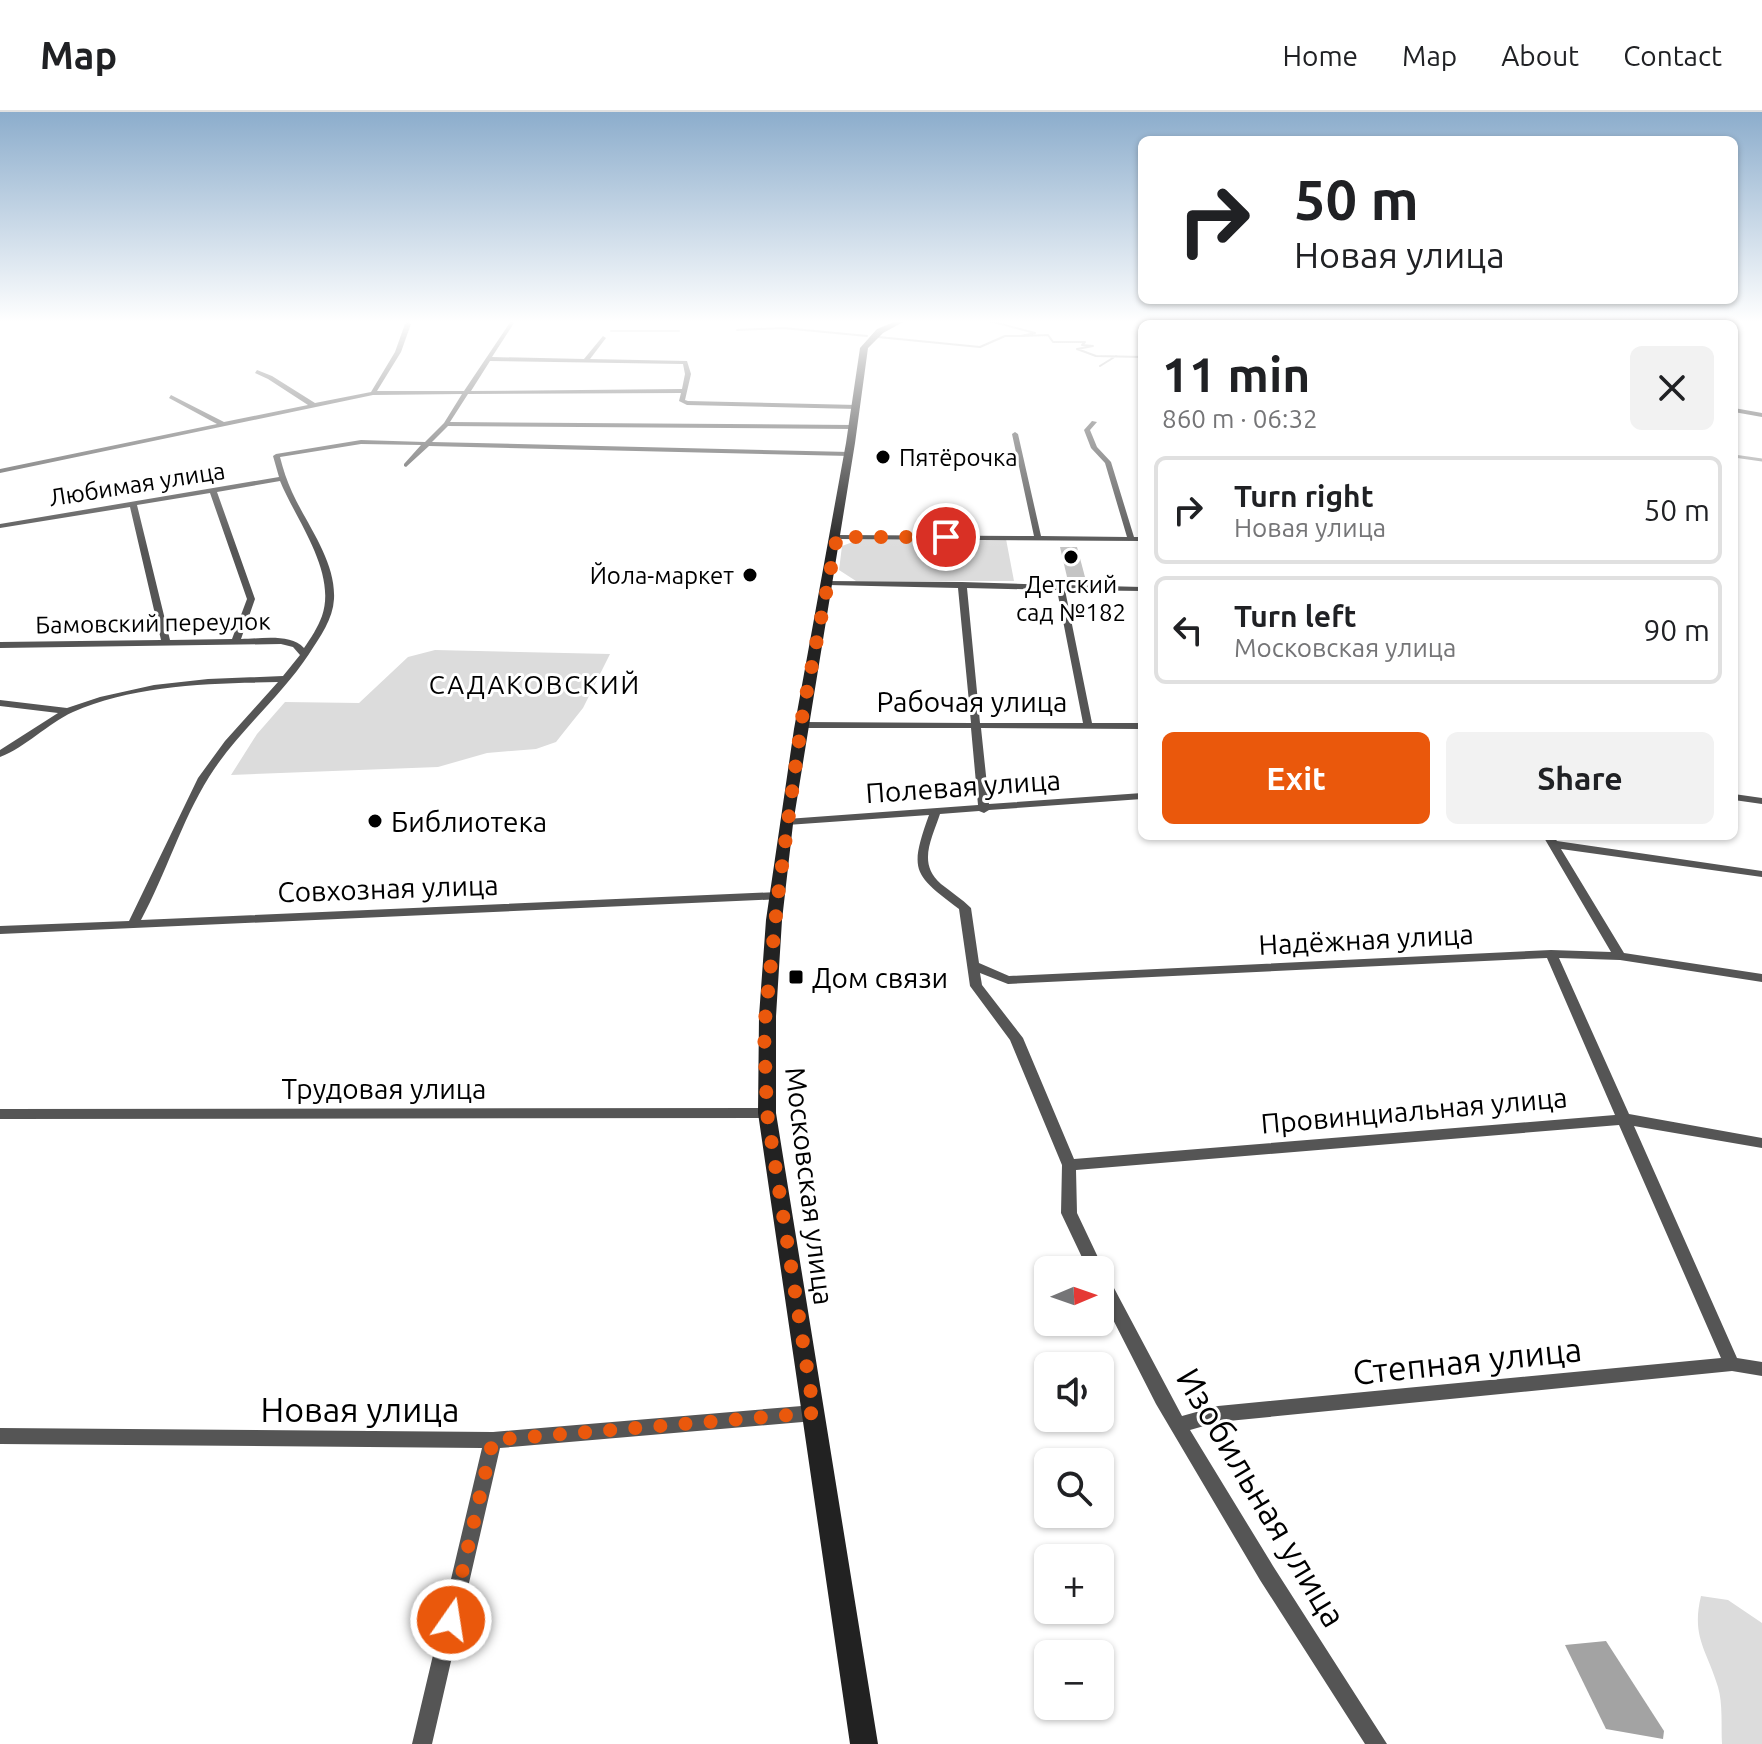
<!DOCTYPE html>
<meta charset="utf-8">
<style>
:root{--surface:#fff;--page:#f2f2f2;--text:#202124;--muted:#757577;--line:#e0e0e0;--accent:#ea580c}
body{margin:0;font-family:Ubuntu,sans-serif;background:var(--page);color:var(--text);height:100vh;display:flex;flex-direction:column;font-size:30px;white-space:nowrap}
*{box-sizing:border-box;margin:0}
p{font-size:26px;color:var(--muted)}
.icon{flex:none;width:44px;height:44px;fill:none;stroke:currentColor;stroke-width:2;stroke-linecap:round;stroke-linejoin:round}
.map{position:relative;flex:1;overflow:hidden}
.panel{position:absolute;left:1138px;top:208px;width:600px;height:520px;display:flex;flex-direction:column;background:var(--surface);border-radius:12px;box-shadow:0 2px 6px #0004}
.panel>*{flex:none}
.top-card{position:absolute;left:1138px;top:24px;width:600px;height:168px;border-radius:12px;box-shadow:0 2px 6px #0004;background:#fff;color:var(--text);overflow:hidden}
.needle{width:52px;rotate:88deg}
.fabs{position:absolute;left:1034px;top:1144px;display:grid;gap:16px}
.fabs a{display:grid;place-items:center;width:80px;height:80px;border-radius:12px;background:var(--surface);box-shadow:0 2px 6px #0004;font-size:40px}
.pin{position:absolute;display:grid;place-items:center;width:68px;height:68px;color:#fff;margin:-34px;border:4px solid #fff;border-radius:50%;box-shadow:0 2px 8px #0007}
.me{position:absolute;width:88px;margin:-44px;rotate:13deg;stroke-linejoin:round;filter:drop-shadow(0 0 6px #0008)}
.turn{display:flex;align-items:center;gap:28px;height:168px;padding:0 24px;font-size:36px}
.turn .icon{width:104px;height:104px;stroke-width:2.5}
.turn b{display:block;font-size:56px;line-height:68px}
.round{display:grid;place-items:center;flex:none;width:84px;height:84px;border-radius:12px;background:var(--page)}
.overview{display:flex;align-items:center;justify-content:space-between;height:136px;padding:0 24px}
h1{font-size:48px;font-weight:700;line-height:60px}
.primary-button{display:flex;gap:16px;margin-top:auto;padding:16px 24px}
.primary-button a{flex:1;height:92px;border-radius:12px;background:var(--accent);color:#fff;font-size:32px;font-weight:700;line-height:92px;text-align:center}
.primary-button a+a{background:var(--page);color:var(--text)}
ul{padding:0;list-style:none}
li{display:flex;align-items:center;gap:24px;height:108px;margin:0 16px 12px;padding:0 8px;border:4px solid var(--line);border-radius:12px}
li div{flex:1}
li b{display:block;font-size:30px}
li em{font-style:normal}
header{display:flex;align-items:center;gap:48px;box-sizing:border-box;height:112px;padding:0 40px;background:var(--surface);border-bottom:2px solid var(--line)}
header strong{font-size:38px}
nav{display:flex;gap:44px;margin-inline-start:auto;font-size:28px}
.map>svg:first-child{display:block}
</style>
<header>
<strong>Map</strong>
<nav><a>Home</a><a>Map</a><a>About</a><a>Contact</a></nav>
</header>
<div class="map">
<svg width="1762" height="1632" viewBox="0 0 1762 1632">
<rect width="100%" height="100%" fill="#fff"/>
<path fill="#dcdcdc" d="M861 427H1006L1014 469H856L839 458 842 434Z
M435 538 610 542 583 596 556 630 536 637 487 641 438 655 231 663 257 622 285 590 359 591 408 545Z
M1701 1484 1728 1488 1762 1511V1632H1722C1721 1614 1723 1592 1718 1575 1707 1538 1691 1525 1701 1484Z"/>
<path fill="#a3a3a3" d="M1606 1529 1664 1619 1663 1627 1606 1617 1565 1533Z"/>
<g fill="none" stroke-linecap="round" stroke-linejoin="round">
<path stroke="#a3a3a3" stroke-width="2" d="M990 209 1035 221 1021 224 1048 223 1053 230H1085L1082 233 1093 234 1077 237 1096 244 1142 245
M1670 212 1672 209
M737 218 783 216 867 224
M611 219H679
M878 225 980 235 1005 224H1021
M1100 254 1116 244"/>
<path stroke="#a3a3a3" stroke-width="3" d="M1734 344 1762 348"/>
</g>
<path fill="#c4c4c4" d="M1060 435H1077L1085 465H1067Z"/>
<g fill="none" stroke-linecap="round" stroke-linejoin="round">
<path fill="#555" fill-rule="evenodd" d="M511 209 514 211 492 245 584 247 603 224 606 226 590 247 687 249 691 262 685 288 688 289 857 293 860 295 857 297 687 293 679 289 681 281 468 282 450 310 854 313 857 315 854 317 448 314 432 330 850 340 853 342 850 344 429 334 406 355 404 354V352L421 333 361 332 280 345C283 357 287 369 292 380 307 413 336 449 334 487 333 507 320 525 309 542 280 586 237 620 209 665 181 710 166 762 141 808L778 780 782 781 784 784 782 787 0 822V814L129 809 198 666 225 629 278 570C212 571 133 573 73 600 47 612 26 635 0 645V638L58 601 0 594V588L67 596 100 585 154 573 208 567 283 564 300 543 293 535 281 532 0 536V530L161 528 130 395 0 416V412L279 365 273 344 276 342 361 328 425 330 444 311 462 282 373 283 0 361V357L217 312 169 286 171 283 224 310 308 293 268 267 255 261 257 258 272 264 315 291 371 280 395 240 405 212 408 210 411 212 401 240 377 279H464ZM490 249 683 252 685 262 682 277 471 279ZM280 369C296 408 337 460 322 504 318 515 311 526 304 536 290 521 260 527 241 527L255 487 217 380ZM210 381 247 487 232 527 170 528 137 393Z
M1734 296 1762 301V305L1734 300Z
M1092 309 1097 310 1090 318 1097 335 1111 350 1134 425H1142V429L837 427 833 425 837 423 1034 424 1012 322 1015 320 1018 322 1041 424 1127 425 1105 351 1091 336 1084 318Z
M825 469 962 470 1056 473 1060 471 1064 473 1142 475V479L1065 478 1092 611H1142V617L981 616 989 692 1142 681V687L989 698 984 701 979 699 940 702C932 727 917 751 941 772 951 780 962 787 971 796L979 851 1009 864 1551 838 1611 840 1543 724H1553L1557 729 1762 759V765L1561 737 1624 841 1762 862V870L1620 848 1559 846 1629 1002 1762 1026V1036L1634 1014 1737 1246 1762 1250V1264L1732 1259 1218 1310 1190 1318 1273 1454 1387 1632H1365L1260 1468 1156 1292 1100 1182V1158H1088L1061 1101 1062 1053 1010 928 970 874 959 797C913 762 909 759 929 703L787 713 782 710 787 707 978 693 971 616H801L796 613 801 610 971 611 958 476 828 473 824 471ZM967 476 1057 478 1083 611H980ZM1547 846 1615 1003 1074 1047 1023 926 982 873 980 861 1008 872ZM1619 1013 1721 1246 1218 1294 1182 1304 1106 1161 1103 1160 1104 1158 1077 1101 1076 1058Z
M1734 682 1762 686V692L1734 688Z
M767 996 772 997 774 1001 772 1005 767 1006 0 1007V997Z
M814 1293 820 1295 823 1301 820 1307 814 1309 500 1336 432 1632H412L482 1336 0 1332V1316L493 1320Z"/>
<path fill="#222" fill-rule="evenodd" d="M896 209H905L883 221 868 236 855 331 793 712 782 808 776 904V1001L878 1632H850L758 1001 759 904 766 808 794 617 846 331 860 236 877 217Z"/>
</g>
<linearGradient id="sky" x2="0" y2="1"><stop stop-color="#8cadcc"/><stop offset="0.48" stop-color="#fff"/><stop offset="1" stop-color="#fff" stop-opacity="0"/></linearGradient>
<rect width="1762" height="437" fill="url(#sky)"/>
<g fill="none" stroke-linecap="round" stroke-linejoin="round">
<path stroke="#ea580c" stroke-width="14" stroke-dasharray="0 25.2" d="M451 1508 493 1328 814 1301 767 1001 764 918 778 784 803 599 837 425H946"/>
</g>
<g fill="#000" stroke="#fff" stroke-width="3">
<circle cx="883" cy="345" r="8"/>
<circle cx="1071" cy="445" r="8"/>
<circle cx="750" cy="463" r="8"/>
<circle cx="375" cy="709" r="8"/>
<rect x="788" y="857" width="16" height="16" rx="4"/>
</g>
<g text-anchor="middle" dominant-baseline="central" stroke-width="6" stroke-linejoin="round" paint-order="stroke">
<g font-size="24" fill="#000" stroke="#fff" text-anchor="start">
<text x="899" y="345">Пятёрочка</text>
<text x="734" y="463" text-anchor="end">Йола-маркет</text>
<text x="1071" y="472" text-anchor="middle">Детский<tspan x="1071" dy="28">сад №182</tspan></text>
</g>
<g font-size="24" fill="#000" stroke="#fff">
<text transform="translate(137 372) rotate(-9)">Любимая улица</text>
<text transform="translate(153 511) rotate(-1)">Бамовский переулок</text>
</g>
<g font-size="26" letter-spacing="2" fill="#000" stroke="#fff">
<text x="535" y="572">САДАКОВСКИЙ</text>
</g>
<g font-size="28" fill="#000" stroke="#fff">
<text x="972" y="589">Рабочая улица</text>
<text transform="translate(963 674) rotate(-4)">Полевая улица</text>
<text transform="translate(388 776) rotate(-2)">Совхозная улица</text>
<text transform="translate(1366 827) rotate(-3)">Надёжная улица</text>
<text x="384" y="976">Трудовая улица</text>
<text transform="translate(1414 998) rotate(-5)">Провинциальная улица</text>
<text transform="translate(810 1074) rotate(83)">Московская улица</text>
</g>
<g font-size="28" fill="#000" stroke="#fff" text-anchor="start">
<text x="391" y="709">Библиотека</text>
<text x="812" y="865">Дом связи</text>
</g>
<g font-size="34" fill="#000" stroke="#fff">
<text transform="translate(1467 1248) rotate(-6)">Степная улица</text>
<text x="360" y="1297">Новая улица</text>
<text transform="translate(1262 1385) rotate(59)">Изобильная улица</text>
</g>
</g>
</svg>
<div class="fabs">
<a><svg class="needle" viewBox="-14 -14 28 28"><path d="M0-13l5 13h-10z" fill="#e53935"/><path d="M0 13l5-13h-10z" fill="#757577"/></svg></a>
<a><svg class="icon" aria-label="sound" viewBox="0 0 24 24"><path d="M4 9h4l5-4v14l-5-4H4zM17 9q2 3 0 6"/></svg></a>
<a><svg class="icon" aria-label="search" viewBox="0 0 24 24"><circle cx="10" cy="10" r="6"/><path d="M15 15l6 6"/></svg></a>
<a>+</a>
<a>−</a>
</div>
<div class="pin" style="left:946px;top:425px;background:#d93025"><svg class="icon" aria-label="arrive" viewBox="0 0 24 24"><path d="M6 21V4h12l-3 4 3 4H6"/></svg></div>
<svg class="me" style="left:451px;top:1508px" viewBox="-20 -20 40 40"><circle r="17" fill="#ea580c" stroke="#fff" stroke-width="3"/><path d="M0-11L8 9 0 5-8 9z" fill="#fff"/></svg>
<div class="top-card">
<div class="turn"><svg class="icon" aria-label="right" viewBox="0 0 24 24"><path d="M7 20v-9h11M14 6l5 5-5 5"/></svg><div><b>50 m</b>Новая улица</div></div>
</div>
<section class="panel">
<div class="overview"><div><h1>11 min</h1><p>860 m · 06:32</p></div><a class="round"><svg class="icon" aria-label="close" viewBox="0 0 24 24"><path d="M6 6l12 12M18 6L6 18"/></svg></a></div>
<ul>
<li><svg class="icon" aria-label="right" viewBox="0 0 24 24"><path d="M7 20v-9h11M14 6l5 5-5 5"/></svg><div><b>Turn right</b><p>Новая улица</p></div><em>50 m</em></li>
<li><svg class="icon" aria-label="left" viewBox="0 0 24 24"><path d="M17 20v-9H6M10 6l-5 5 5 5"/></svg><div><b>Turn left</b><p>Московская улица</p></div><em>90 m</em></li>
</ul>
<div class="primary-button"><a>Exit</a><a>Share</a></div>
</section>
</div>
